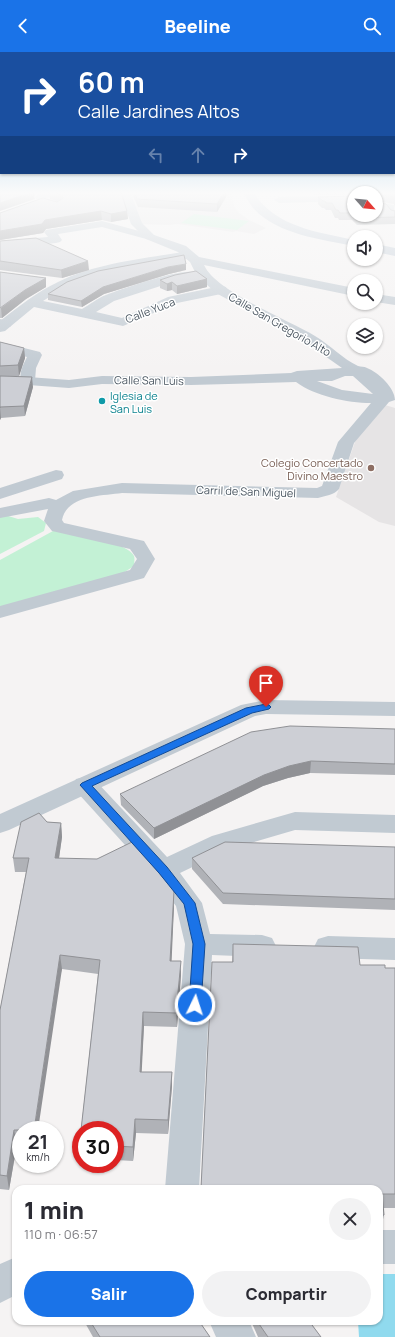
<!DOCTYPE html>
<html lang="es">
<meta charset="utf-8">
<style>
:root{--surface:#fff;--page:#f2f2f3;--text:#2b2b33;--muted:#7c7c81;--accent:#1a73e8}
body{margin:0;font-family:Manrope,sans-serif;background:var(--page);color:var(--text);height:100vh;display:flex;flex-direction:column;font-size:15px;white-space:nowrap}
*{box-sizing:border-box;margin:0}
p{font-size:13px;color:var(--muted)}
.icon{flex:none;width:22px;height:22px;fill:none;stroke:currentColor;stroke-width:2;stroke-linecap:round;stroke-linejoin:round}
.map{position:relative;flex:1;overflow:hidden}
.details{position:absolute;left:12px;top:1133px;width:371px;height:140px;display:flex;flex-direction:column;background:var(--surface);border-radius:12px;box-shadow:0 1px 3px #0004}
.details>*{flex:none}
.guide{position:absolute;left:0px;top:0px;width:395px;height:122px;box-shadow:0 1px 3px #0004;background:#1a4fa0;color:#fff;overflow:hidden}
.needle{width:26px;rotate:117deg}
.fabs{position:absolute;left:347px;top:134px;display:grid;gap:8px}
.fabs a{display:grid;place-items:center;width:36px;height:36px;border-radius:50%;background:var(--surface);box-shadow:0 1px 3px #0004;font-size:20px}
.speed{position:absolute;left:12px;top:1069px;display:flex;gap:8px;font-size:20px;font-weight:700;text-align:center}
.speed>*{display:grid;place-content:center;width:52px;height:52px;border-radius:50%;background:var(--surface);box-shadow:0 1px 3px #0004;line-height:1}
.speed small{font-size:10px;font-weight:400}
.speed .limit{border:6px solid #d22;background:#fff;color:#111}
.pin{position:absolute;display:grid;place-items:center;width:34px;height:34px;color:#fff;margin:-41px -17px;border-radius:50% 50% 50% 0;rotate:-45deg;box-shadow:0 0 4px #0007}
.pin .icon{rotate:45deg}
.me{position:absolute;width:44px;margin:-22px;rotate:4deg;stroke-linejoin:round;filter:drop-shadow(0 0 3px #0008)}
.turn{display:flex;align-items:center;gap:14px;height:84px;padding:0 12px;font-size:18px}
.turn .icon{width:52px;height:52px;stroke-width:2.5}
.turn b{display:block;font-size:28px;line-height:34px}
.lanes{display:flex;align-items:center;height:38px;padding:0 12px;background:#0003;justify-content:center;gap:20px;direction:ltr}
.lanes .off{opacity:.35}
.round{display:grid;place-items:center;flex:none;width:42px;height:42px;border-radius:21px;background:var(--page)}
.summary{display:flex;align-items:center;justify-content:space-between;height:68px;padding:0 12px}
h1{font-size:24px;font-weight:800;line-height:30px}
.primary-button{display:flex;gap:8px;margin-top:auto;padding:8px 12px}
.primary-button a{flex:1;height:46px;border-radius:24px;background:var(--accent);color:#fff;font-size:16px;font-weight:800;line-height:46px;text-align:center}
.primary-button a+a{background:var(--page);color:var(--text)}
header{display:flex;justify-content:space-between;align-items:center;height:52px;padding:0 12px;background:var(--accent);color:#fff;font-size:18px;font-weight:800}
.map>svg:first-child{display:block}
</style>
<header><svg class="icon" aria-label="back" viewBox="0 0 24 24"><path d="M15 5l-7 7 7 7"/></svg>Beeline<svg class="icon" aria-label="search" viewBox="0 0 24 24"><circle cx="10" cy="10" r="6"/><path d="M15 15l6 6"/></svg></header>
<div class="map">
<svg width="395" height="1285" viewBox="0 0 395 1285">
<rect width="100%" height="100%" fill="#f5f3f3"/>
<path fill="#e6e4e5" d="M130 140H231L234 154 239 161 249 168 266 176 254 182 236 179 233 180 178 172 169 173 140 172 137 167V158L135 156Z
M385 353 395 356V474L379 470 336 445 356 387Z"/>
<path fill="#c3f1d5" d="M194 162 249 169 237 178 181 171Z
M5 463 18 467 38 465 46 471 44 479 0 502V464Z
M58 478C73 482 128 490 134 504 135 507 134 511 134 514L123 521 0 558V508L53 479Z"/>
<path fill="#90daee" d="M379 1222H395V1285H359L358 1269H379Z"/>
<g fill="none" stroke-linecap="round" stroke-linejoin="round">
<path fill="#c1cad2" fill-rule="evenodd" d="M348 144 352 145 353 147 352 149 279 151 274 148 279 145Z
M376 150 394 153 395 165 391 164 386 158 376 156Z
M102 169 154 183 156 185 154 187 150 188 102 175 58 182 62 188 60 190 56 191 0 197V189L48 185 44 180 46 178Z
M183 200 187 201 189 204 187 207C133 220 92 216 43 249L82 257C90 253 97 246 106 243 121 237 179 217 192 220L194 223 192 226 176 229 114 249 96 260 122 266 168 245 221 234 226 235 227 238 226 241 177 251 123 274 34 255 5 279 0 280V269C18 255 37 240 58 230 97 211 141 207 183 200Z
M0 290 40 300 42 303 36 316 35 329 33 332 28 333 23 332C17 324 23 313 27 305L0 298Z"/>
<path fill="#c1cad2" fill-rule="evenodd" d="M120 140H130L142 171 154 183 186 194 199 205 354 236V244L204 213C216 240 289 268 315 284 330 293 343 307 358 314 361 315 364 314 367 316 378 320 395 336 395 348L389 350 354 391 339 437C334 443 325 444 318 446L122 441C101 444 67 443 62 468L64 471 144 489 155 507 144 526 0 566V554L130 518 137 507 130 497 52 479 44 469 48 457 0 466V456L49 446 56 448 73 439 122 431 317 436 322 434 338 390 371 351C347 351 315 344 296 330L191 333 102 332 69 336 28 333H0V325H28L69 328 102 324 191 325 291 321 297 319 342 316 305 290 216 241 197 224 190 210 178 200 146 187 131 172ZM345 324H353L373 342 342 338 317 329H332Z
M376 242 395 245V253L376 250Z
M0 267 10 269 12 272 10 275H0Z
M56 418 62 419 64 423 62 427 0 447V436Z
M85 725 94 727 167 805 212 784 295 760 395 763V781L295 778 230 797 180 821 202 851 210 882 262 883 272 886 276 894 272 902 262 905 212 903 199 1137H165L185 892 176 854 154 825 76 739 73 733 76 727Z
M328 884 395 886V908L328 906 318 903 314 895 318 887Z
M379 1178H395V1212H379Z
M16 1205V1243L0 1251V1212Z
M209 1269H249L256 1285H216Z"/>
<path fill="#c1cad2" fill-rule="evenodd" d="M45 140H63L62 142 46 146 48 149 47 151 0 168V161L37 148 35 145 38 142Z
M266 648 395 650V664L266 662 255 664 9 778 0 781V762L241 653Z"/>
<path fill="#c1cbd6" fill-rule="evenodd" d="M243 140H253C275 175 317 180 354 188V194C320 187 278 183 253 156 249 151 246 145 243 140Z
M376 192 395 196V204L376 200Z"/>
</g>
<path fill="#b0b2b7" d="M49 140H121L127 159 128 167 111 170 102 168 46 177 43 181 0 188V161L58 150 50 147Z
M131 140H229L217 160 138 155Z
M312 140H395V156L394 152 376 149V141H354V143H314Z
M354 144V163H376L391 158 395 159V172L357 173 352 168H339L338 166H335L331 158H326L324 156H322L318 152V145Z
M0 189 89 218 62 226 0 218Z
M186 218 169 222 104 242 82 255 48 248V242Z
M0 220 46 226V235L26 247 2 266H0Z
M207 227V235L177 242 172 238 167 239 160 236V228Z
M0 290 24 296 25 306 19 324H0Z
M0 324 33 335 25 364 1 366 0 368Z
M395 677V723L310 721 288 726 263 734 154 787 121 753 120 742Z
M47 770 61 771 62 785 59 806 174 854 171 909 181 923 177 975 144 974 141 1020H172V1034L168 1082 136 1081 133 1109 115 1108V1078H81V1097L80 1087 98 922 62 917 21 1078V1093L17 1092 9 1138 0 1137V958L26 820H15L13 806Z
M395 795V858L223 852 192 817V806Z
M233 892 360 913 385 916H395V1156H383L384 1163 381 1176 379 1177V1137H201L212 910H232Z
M84 1269H199L210 1285H93Z
M251 1269H309L321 1285H258Z"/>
<path fill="#909195" d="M32 140H40L37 141 34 144 35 147 0 159V151Z
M224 140H229L217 160V152Z
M101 159 102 168 46 177 43 181 0 188V179L45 168Z
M127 159 128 167 111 170V162Z
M88 209 89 218 62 226 61 218Z
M186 212V218L169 222 104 242 82 255 81 249 103 235 168 215Z
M46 226V235L26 247 2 266 1 256 25 238Z
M207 227V235L177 242V234Z
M172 230V238L167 239V232Z
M24 296 25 306 19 324 18 313Z
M32 325 33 335 25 364 24 354Z
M0 355 1 366 0 368Z
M311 709 310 721 288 726 263 734 154 787V776L264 723 289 714Z
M61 771 62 785 57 820 55 806Z
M174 839V854L171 923 170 909Z
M60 903 62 917 38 1078H34Z
M181 909V923L177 975 176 961Z
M143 960 144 974 141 1034 140 1020Z
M172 1020V1034L168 1082V1068Z
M135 1067 136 1081 133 1109V1095Z
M14 1078 17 1092 9 1138 7 1124Z"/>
<path fill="#cdcfd5" stroke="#909195" d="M0 140H32L0 151Z
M53 140H121L127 159 111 162 101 159 45 168 42 172 0 179V161L43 146 57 150 63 146 62 143Z
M134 140H224L217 152 137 147Z
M355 140H395V145L376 142V141H355Z
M354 144V162L353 161H340L338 158H336L332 151H326L325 149H323L318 145Z
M376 150 386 152 391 158 395 159V165L357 166 355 163H376Z
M36 186 88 209 61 218 0 209V189Z
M184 203 186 212 168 215 103 235 81 249 48 242 67 230 98 219Z
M196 219 207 227 177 234 172 230 167 232 160 228 175 223Z
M0 220 46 226 25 238 0 256Z
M0 290 24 296 18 313 0 314Z
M0 324 32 325 24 354 0 355V356Z
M290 674 395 677V712L311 709 289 714 264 723 154 776 120 742 251 680Z
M39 761 47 770 61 771 55 806 97 807 132 790 152 812 174 839 170 909H181L176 961 143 960 140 1020H172L168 1068 135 1067 133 1095 115 1094V1078H81V1087H80L100 908 60 903 34 1078H14L7 1124 0 1123V958L29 806H13L21 770Z
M225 790 395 795V847L223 841 192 806Z
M233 892 358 895 360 913H385V916H395V1142H382L384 1163H380V1167H379V1137H227L201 1136 212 910H233Z
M90 1269H199L210 1285H100Z
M257 1269H309L321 1285H268Z"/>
<linearGradient id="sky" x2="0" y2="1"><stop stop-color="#85c3ea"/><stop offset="0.44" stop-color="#fafafa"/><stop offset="1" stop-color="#fafafa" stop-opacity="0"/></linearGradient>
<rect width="395" height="320" fill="url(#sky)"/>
<path fill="#1a73e8" stroke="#114b97" d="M266 652 269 653 271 655 269 657 252 661 92 734 167 815 195 851 205 892 201 953 199 957 195 958 191 957 189 953 193 892 184 852 159 821 80 733 82 731 246 656Z"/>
<circle fill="#0f9aa8" stroke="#fff" stroke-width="1.5" cx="102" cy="349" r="4"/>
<circle fill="#8d6e63" stroke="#fff" stroke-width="1.5" cx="371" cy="416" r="4"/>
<g text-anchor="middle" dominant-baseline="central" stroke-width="3" stroke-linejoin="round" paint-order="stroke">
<g font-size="11" fill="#4a5661" stroke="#fff">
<text transform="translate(150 258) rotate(-21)">Calle Yuca</text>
<text transform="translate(280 272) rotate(30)">Calle San Gregorio Alto</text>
<text transform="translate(149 328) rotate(1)">Calle San Luis</text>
<text transform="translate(246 439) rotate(2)">Carril de San Miguel</text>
</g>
<g font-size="11" fill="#0d838f" stroke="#fff" text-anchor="start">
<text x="110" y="343">Iglesia de<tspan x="110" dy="13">San Luis</tspan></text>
</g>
<g font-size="11" fill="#785e54" stroke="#fff" text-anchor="end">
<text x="363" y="410">Colegio Concertado<tspan x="363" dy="13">Divino Maestro</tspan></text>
</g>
</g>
</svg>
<div class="fabs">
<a><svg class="needle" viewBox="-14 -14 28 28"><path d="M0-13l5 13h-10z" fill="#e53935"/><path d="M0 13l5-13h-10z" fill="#7c7c81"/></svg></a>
<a><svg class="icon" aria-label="sound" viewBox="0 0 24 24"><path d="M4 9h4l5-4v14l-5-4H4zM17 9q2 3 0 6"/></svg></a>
<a><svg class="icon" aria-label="search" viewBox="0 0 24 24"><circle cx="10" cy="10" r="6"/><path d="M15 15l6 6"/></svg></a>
<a><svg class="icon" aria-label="layers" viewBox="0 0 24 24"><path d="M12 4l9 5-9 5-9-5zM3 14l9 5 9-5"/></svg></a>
</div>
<div class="speed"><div>21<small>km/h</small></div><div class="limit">30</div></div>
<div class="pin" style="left:266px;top:655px;background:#d93025"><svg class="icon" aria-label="arrive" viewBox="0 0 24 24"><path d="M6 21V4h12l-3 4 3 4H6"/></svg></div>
<svg class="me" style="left:195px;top:953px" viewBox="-20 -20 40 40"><circle r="17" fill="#1a73e8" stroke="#fff" stroke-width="3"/><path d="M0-11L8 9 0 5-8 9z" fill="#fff"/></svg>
<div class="guide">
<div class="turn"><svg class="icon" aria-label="right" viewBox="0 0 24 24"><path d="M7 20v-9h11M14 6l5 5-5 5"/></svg><div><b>60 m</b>Calle Jardines Altos</div></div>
<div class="lanes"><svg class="icon off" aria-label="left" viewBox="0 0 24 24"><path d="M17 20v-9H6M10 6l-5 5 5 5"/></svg><svg class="icon off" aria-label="ahead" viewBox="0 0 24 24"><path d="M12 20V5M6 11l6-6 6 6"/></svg><svg class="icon" aria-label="right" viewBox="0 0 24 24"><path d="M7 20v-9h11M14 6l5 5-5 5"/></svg></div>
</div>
<section class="details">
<div class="summary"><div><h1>1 min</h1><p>110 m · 06:57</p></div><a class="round"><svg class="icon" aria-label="close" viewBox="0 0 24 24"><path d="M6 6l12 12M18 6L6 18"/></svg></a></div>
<div class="primary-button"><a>Salir</a><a>Compartir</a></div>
</section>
</div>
